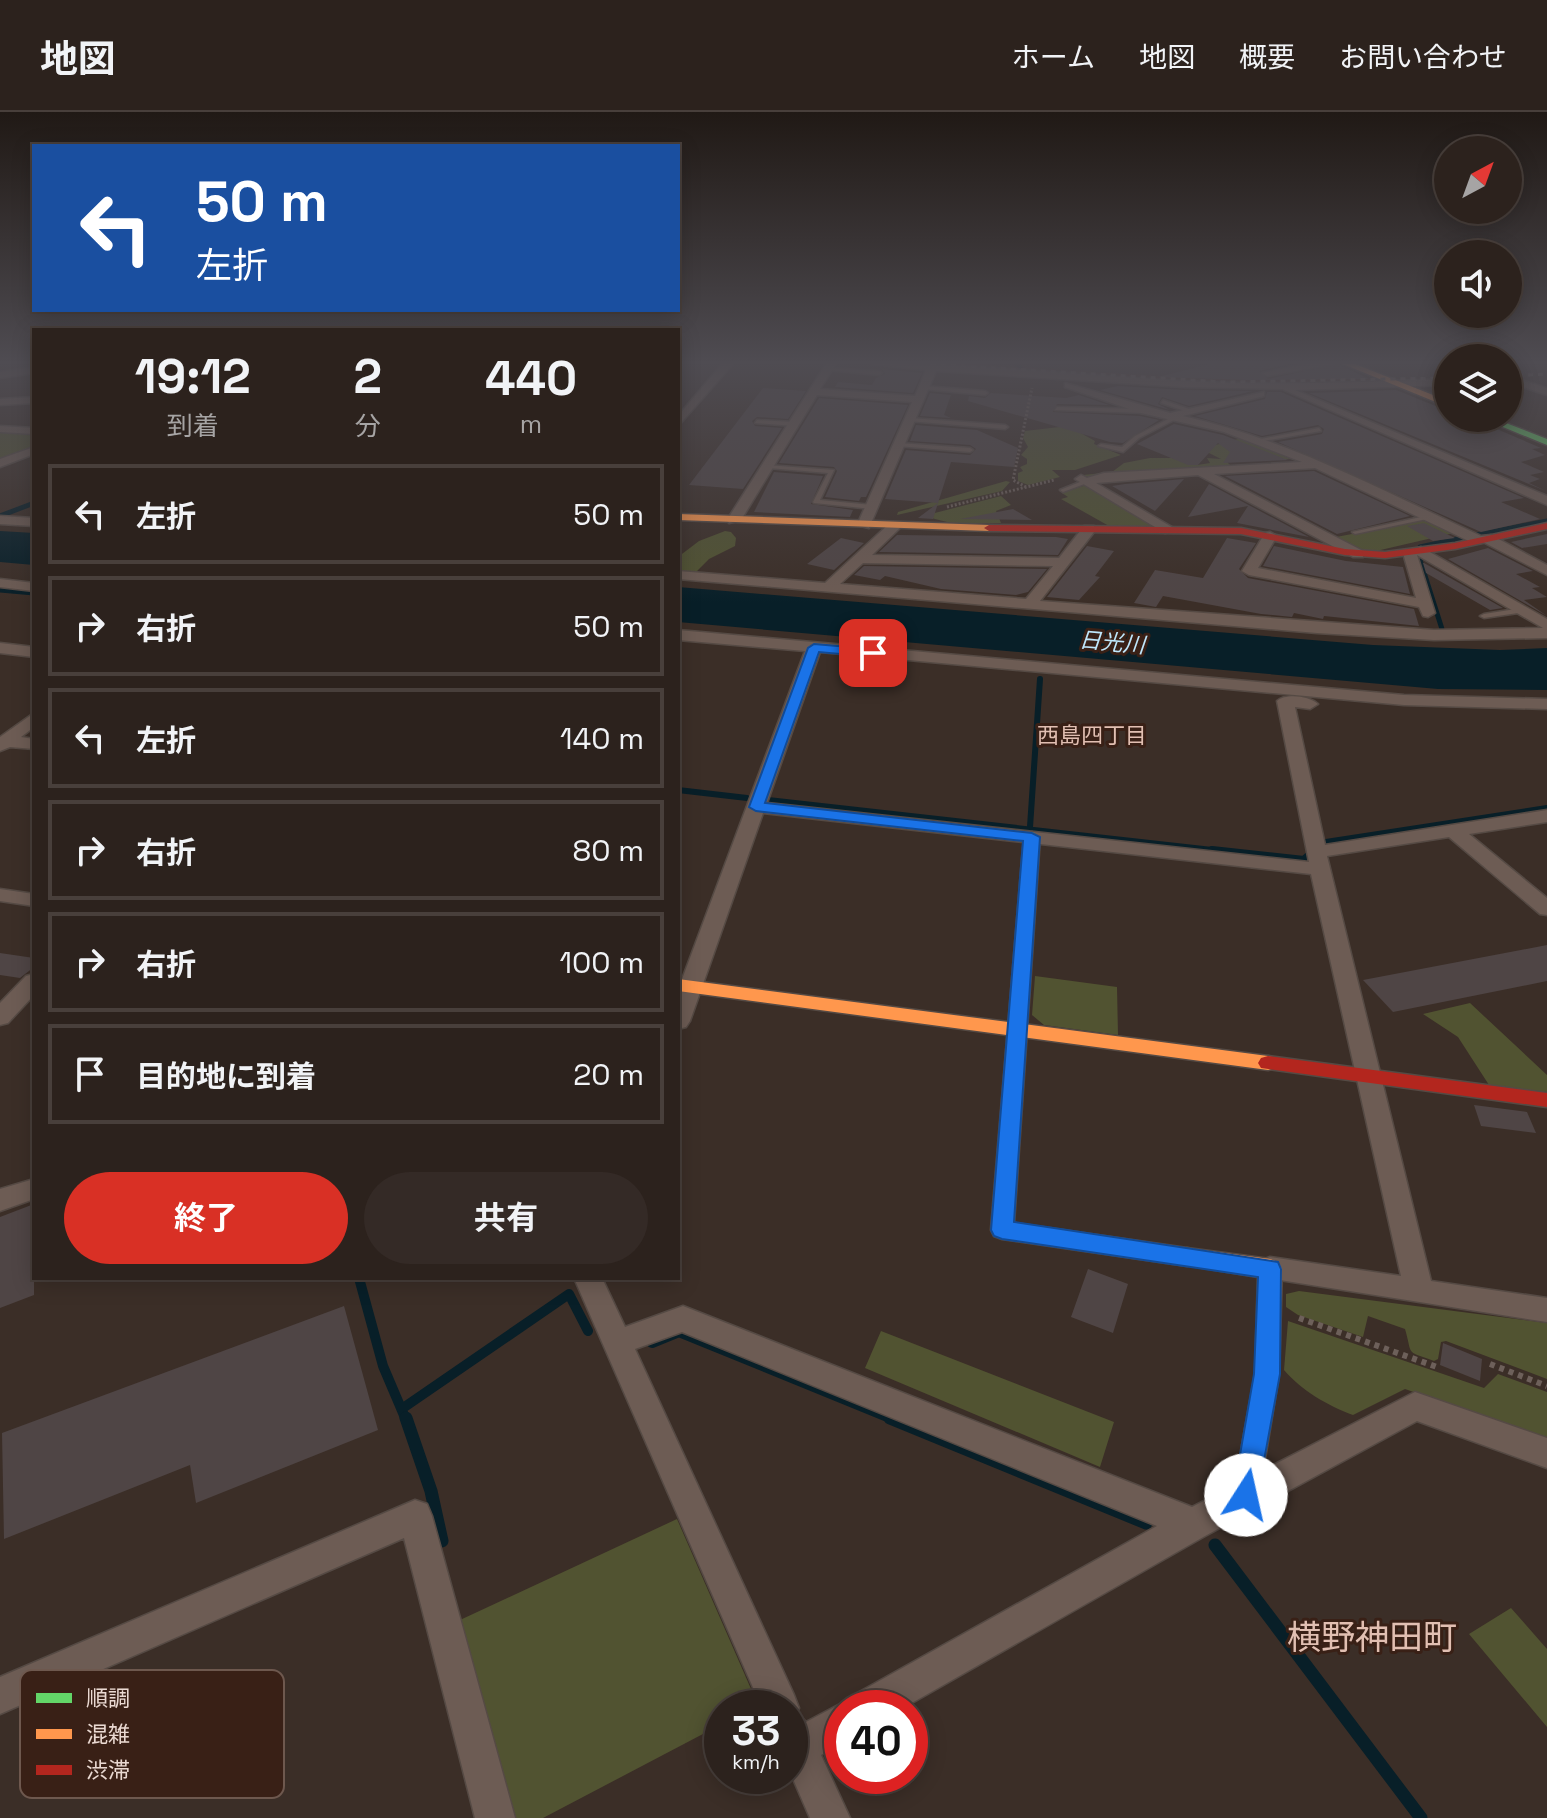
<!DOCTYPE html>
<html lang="ja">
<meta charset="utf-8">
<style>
:root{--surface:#2c221d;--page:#342a26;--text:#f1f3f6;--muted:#a6a4a4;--line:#483f3b;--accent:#d93025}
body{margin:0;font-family:"Space Grotesk","Noto Sans JP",sans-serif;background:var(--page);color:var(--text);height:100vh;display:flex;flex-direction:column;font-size:30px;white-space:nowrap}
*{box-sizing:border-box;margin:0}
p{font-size:26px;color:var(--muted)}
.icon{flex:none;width:44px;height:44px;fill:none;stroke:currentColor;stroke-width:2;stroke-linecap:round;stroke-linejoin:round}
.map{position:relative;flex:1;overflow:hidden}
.sheet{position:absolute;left:32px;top:216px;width:648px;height:952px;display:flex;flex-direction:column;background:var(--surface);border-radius:0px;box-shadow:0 4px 20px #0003,0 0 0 2px var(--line)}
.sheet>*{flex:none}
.hud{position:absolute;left:32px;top:32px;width:648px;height:168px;border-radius:0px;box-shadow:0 4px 20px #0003,0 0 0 2px var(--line);background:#1a4fa0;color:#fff;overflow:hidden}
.needle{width:52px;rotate:41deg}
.controls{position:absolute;left:1434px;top:24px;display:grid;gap:16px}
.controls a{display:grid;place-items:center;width:88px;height:88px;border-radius:50%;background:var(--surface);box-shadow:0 4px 20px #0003,0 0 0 2px var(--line);font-size:40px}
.speed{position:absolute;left:704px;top:1578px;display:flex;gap:16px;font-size:40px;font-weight:700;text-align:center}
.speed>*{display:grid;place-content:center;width:104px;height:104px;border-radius:50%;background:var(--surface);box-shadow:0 4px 20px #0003,0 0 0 2px var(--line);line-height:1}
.speed small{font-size:20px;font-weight:400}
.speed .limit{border:12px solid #d22;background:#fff;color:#111}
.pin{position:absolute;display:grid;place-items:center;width:68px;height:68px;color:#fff;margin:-34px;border-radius:16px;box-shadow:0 4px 12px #0006}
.me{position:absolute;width:88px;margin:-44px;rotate:10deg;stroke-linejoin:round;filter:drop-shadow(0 0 6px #0008)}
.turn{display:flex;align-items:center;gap:28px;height:168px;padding:0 32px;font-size:36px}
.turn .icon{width:104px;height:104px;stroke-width:2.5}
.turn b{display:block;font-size:56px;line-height:68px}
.eta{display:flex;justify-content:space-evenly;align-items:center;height:136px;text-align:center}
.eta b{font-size:48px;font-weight:700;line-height:56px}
.cta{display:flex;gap:16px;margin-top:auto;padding:16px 32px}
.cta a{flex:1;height:92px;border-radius:48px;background:var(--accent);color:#fff;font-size:32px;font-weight:700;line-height:92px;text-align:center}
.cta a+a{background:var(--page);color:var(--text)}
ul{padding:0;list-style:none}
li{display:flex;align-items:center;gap:24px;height:100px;margin:0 16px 12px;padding:0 16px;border:4px solid var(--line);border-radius:0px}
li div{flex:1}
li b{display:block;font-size:30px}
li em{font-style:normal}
header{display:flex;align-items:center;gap:48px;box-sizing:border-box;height:112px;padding:0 40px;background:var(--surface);border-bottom:2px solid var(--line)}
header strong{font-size:38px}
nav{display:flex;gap:44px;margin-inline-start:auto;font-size:28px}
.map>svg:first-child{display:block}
</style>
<header>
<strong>地図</strong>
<nav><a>ホーム</a><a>地図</a><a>概要</a><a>お問い合わせ</a></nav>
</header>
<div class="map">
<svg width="1547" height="1706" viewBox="0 0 1547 1706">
<rect width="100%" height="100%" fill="#3b2e27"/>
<path fill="#4b2e22" d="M901 252H980L1203 267 1370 266 1385 272 1212 271Z"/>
<path fill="#515331" d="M1068 314 1095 329 1094 332 1121 343 1075 358H1052L1060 365 1028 373 1018 369V361L1023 359 1020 355 1027 352V347L1021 343 1028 335 1023 326 1025 319Z
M0 319 34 321V337L0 350Z
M1245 325 1290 347 1227 350 1231 354 1091 366 1083 363 1112 360 1124 351 1150 346H1172L1197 353 1210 351 1207 346 1221 347 1201 337Z
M1006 369 1010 370 1002 379 897 403 898 400Z
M1086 373 1153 411 1151 414H1109L1061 387 1068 385 1062 381Z
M1001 384 1011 393 996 399 1001 411 955 412 923 404Z
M1430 407 1458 420 1372 440 1354 438 1331 426Z
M725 419 731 420 736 426 735 434 709 447 696 460 678 459V445L699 429Z
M1035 864 1117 875 1118 923 1044 913 1032 903Z
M1470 891 1547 963V980L1489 973 1458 925 1423 902Z
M1299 1179 1547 1211V1267L1446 1229 1441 1230 1438 1247 1434 1249C1404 1238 1413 1244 1405 1217L1368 1204 1363 1225 1298 1203 1286 1195V1182Z
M1288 1209 1484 1276 1498 1262 1547 1280V1327L1405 1277 1353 1303C1328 1294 1301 1278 1284 1258Z
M881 1219 1114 1310 1100 1355 865 1256Z
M677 1407 758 1593 722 1596V1612L543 1706H516L460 1508Z
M1511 1496 1547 1537V1615L1469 1522Z"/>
<path fill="#081f28" d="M0 419 34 421V453L0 450Z
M678 475 1373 533 1500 538 1547 536V578L1438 577 678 510Z"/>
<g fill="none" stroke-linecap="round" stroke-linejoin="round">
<path stroke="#081f28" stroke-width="4" d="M1016 252 1021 255"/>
<path stroke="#081f28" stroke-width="5" d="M0 404 34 391
M1476 423 1547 409
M1420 435 1462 426
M1420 448 1442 517
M0 478 34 481"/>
<path stroke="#081f28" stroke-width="6" d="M678 678 747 686
M768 688 1230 740
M1030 715 1040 567
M1326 730 1547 696"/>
<path stroke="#081f28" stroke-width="8" d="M1212 738 1304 748 1307 745"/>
<path stroke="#081f28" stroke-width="10" d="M359 1166 383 1254 406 1308
M652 1231 679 1220 895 1308
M403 1296 569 1182 588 1219"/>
<path stroke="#081f28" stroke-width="13" d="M406 1306 431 1379 442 1429
M890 1306 1146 1411
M1215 1433 1421 1706"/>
</g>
<path fill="#4f4545" d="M1210 252H1289L1259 259 1268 267 1338 252 1369 267 1248 268 1158 265Z
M882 257 922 261 913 281 835 275 838 270 872 273 876 266 885 262Z
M1118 274 1184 278 1253 279 1189 294 1162 285 1158 292 1170 298 1100 278Z
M763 276 806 279 788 307 757 305 752 309 755 314 782 316 743 377 689 373Z
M1396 278 1448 299V306H1471L1541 336 1532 337 1545 343 1521 350 1544 360 1530 363 1540 367 1529 371 1546 379 1309 281Z
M1267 280H1281L1524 386 1501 390 1540 407 1481 420 1278 330 1322 322 1324 317 1318 313 1262 324 1195 304 1265 287Z
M930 281 951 283 944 303 951 306 920 304Z
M991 281 1066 286 1079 283 1109 293 1057 292 1053 300 1140 304 1159 308 1123 331 1110 330 968 289 969 284 985 286Z
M819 286 908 293 866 385H861L859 389 825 385 837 359 834 355 779 351Z
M1174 312 1223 323 1288 348 1223 351 1230 340 1218 331 1198 353H1188L1137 332Z
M916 313 977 318 1018 336 1014 355 951 350 933 407 918 406 938 391 885 387 906 338 970 343 976 337 970 333 910 329Z
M1314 359 1410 404 1337 422 1225 364Z
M774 360 823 364 811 392 853 398 850 405 754 400Z
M1184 367 1155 399 1112 374 1125 372Z
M1209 372 1309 425 1237 411 1248 394 1188 405Z
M1013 397 1032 408 960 407Z
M1424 411 1455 426 1433 429 1407 414Z
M1547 422V432L1522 436 1511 430Z
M897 423 1056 425 1068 427 1058 443 879 440Z
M841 426 864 431 834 458 807 452Z
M1227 426 1256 431 1239 457 1248 466 1414 497 1419 514 1324 504 1323 507 1294 501 1292 505 1261 502 1163 484 1156 495 1134 491 1155 458 1203 466Z
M1087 434 1114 439 1095 464 1100 465 1079 488 1047 485Z
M1274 434 1346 449 1403 455 1410 482 1263 454Z
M1488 436 1533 459 1516 462 1540 475 1532 476 1547 485 1524 488 1547 504 1448 447Z
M1423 451H1424L1503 496 1490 498 1426 461Z
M864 454 1047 457 1028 480 1016 483 941 477 885 464 880 468 854 463Z
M1547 833V869L1393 900 1363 868Z
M0 841 34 846V855L20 866 0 863Z
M1474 993 1527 1000 1536 1021 1481 1014Z
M34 1092V1183L0 1196V1105Z
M1088 1157 1128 1172 1113 1221 1071 1205Z
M344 1194 378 1318 196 1391 190 1353 4 1427 2 1321Z
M1443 1231 1482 1247 1480 1269 1440 1253Z"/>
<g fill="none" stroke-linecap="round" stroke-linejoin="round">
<defs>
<path id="lane" d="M826 256 879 259 882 261 879 263 828 258Z
M924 274 985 279 988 281 985 283 922 277Z
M1163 288 1192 298 1193 299 1188 300 1161 291Z
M1057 295 1145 297 1148 299 1145 301 1055 298Z
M1174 304 1176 307 1139 326 1123 340 1098 334 1101 332 1122 335 1135 324Z
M910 306 1005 313 1008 315 1005 317 908 309Z
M757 308 794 310 797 312 794 314 755 311Z
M1319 316 1321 319 1258 330 1255 328Z
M899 331 970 336 973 338 970 340 897 334 896 333Z
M766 353 834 358 820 388 872 393 875 395 872 397 814 391 813 390 828 361 768 356 765 354Z
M1085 368 1087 369V371L1063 380 1060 378Z
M1430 403 1433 405 1432 406 1355 422 1352 420Z
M1522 496H1525V500L1484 506 1480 504 1484 502Z"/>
<path id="street" d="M722 252H733L678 314V304Z
M826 252H836L820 277 915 284 926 258 872 252C976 252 1078 263 1181 269 1270 274 1359 270 1448 267V273L1295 278 1547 384V393L1282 277 1184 275 936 259 869 416 857 413 912 290 817 283 741 408 729 411 727 408Z
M1306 252H1335L1267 264 1262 261Z
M34 255V261L0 266V260Z
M1508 264 1547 276V283L1508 270Z
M1065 271 1170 301 1264 280V284L1183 304C1288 327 1383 379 1481 424L1491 423 1547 453V463L1483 430 1473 431 1315 356 1214 362 1363 439V445H1353L1198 363 1096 371 1177 418 1165 421 1075 367 1081 363 1087 366 1104 361 1302 350 1224 320 1141 301 1065 275Z
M34 285V291L0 293V287Z
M0 314 34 316V322L0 320Z
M34 335V342L0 355V347Z
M0 404 34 406V414L0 412Z
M890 411 902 414 872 443 1059 446 1084 414H1094V420L1040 489 1434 518 1543 516 1417 443 1435 501 1428 505 1423 504 1419 495 1249 463 1242 459 1265 421 1270 420 1277 424 1258 456 1416 486 1403 441 1421 435 1547 507V526L1434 528 1317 521 678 467V459L825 471ZM863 451 1053 454 1026 487 840 472Z
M0 467 34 471V479L0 475Z
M678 518 1404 583 1547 587V597L1404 593 820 540 767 691 1309 750 1277 589C1286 581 1309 584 1318 592L1310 597 1295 595 1325 733 1547 698V710L1469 722 1547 786V803L1540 802 1449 725 1327 744 1431 1169 1547 1186V1210L1260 1165 1256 1157 1260 1149 1270 1145 1401 1164 1311 762 763 701 690 909 686 915 678 917V878L805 539 678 528Z
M0 531 34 535V545L0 541Z
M34 601V615L21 625 34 627V637L10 635 0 639V625Z
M0 777 34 782V794L0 789Z
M34 862V883L8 911 0 913V891L26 864Z
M34 1067V1087L0 1099V1077Z
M574 1166H602L625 1215 683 1194 1192 1395 1415 1280 1547 1326V1356L1417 1309 1205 1424 903 1596H842V1631L821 1643 850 1706H810L790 1660V1596H762ZM682 1220 1157 1414 854 1583 849 1594 842 1591 806 1610 797 1601 799 1596 794 1583 635 1237Z
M415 1388 427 1392 432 1404 515 1706H475L404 1426 0 1602V1565Z"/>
<path id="fast" d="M1481 306H1493L1547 327V333Z
M1032 720 1040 725 1014 1111 1187 1136 1195 1138 1198 1145 1195 1152 1187 1154 1002 1127 994 1124 991 1118 1024 725Z"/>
<path id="slow" d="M1343 252H1355L1448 289V295Z
M678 402 989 413 994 416 989 419 678 408Z
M678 867 1268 944 1275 946 1278 951 1275 956 1268 958 678 879Z
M1187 1136 1270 1147 1278 1150 1282 1157 1279 1262 1259 1383 1255 1392 1246 1396 1237 1392 1233 1383 1255 1262 1258 1165 1179 1152 1176 1145 1179 1138Z"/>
<path id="jam" d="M1547 411V417L1455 437 1385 446 1345 443 1241 422 989 419 984 416 989 413 1241 416 1345 437 1385 440 1455 431Z
M1268 944 1547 981V995L1261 956 1258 951 1261 946Z"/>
</defs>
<use href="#lane" stroke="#554a44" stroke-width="3"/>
<use href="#street" stroke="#554a44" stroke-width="3"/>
<use href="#fast" stroke="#554a44" stroke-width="3"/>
<use href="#slow" stroke="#554a44" stroke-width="3"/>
<use href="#jam" stroke="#554a44" stroke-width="3"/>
<path stroke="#6d605a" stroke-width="3" stroke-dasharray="2 2" stroke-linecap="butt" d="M1026 375 1013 368 1032 276
M947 395 1054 368"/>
<path stroke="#6d605a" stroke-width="6" stroke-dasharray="5 5" stroke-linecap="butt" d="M1299 1206 1437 1255
M1490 1252 1547 1274"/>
<use href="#lane" fill="#6d5c54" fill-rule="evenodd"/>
<use href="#street" fill="#6d5c54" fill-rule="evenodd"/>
<use href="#fast" fill="#63d668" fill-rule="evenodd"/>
<use href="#slow" fill="#ff974d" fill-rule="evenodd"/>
<use href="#jam" fill="#b3261e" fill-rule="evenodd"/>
<path stroke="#766a63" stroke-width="3" stroke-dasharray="5 5" stroke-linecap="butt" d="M931 252 1225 270 1448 266
M1508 264 1547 262"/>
</g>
<linearGradient id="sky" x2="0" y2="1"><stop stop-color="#201915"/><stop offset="0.51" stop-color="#4f4c52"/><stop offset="1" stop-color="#4f4c52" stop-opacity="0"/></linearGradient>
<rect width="1547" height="491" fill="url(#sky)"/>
<path fill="#1a73e8" stroke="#114b97" stroke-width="2" d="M814 532 873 537 879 541 873 545 819 540 765 691 1032 721 1040 725 1014 1110 1278 1150 1281 1157 1280 1262 1256 1392 1246 1396 1237 1392 1233 1383 1254 1262 1258 1165 1002 1127 994 1124 991 1118 1023 729 756 699 749 695 808 536Z"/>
<g text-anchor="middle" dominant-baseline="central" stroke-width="6" stroke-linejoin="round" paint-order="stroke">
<g font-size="22" font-style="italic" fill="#bfe7fc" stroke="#392016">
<text transform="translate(1112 530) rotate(5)">日光川</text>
</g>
<g font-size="22" fill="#e1bfb2" stroke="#392016">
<text x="1092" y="623">西島四丁目</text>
</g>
<g font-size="34" fill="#e1bfb2" stroke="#392016">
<text x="1372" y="1525">横野神田町</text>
</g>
</g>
<rect x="20" y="1558" width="264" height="128" rx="12" fill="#392016" stroke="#6e584e" stroke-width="2"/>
<rect x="36" y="1581" width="36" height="10" fill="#63d668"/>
<rect x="36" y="1617" width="36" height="10" fill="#ff974d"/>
<rect x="36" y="1653" width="36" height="10" fill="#b3261e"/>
<g font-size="22" fill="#ead9d2">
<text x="86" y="1594">順調</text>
<text x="86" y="1630">混雑</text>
<text x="86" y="1666">渋滞</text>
</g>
</svg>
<div class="controls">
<a><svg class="needle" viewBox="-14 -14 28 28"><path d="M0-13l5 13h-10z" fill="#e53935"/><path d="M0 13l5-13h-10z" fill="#a6a4a4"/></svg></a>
<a><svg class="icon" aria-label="sound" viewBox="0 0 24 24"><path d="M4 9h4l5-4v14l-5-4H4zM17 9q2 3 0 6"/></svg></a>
<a><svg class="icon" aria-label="layers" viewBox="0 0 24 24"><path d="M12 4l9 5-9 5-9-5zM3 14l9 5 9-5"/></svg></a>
</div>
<div class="speed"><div>33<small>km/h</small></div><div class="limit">40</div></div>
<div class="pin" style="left:873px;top:541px;background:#d93025"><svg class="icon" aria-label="arrive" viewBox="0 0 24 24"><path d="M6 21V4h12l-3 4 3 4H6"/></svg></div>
<svg class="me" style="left:1246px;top:1383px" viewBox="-20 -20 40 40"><circle r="19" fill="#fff"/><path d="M0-13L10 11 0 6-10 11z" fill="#1a73e8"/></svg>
<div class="hud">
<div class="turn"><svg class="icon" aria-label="left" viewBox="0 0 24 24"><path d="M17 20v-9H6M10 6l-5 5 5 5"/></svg><div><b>50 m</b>左折</div></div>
</div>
<section class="sheet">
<div class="eta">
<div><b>19:12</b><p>到着</p></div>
<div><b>2</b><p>分</p></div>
<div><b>440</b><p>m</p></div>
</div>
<ul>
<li><svg class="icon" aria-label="left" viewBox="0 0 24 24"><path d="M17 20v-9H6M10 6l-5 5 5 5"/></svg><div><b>左折</b></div><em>50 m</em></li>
<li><svg class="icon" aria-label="right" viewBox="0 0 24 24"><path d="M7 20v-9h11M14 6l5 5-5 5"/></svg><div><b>右折</b></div><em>50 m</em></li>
<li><svg class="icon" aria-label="left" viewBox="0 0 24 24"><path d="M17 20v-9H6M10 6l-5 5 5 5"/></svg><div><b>左折</b></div><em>140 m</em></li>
<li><svg class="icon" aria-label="right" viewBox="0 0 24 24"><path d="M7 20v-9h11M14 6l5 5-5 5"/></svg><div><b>右折</b></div><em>80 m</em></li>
<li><svg class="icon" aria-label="right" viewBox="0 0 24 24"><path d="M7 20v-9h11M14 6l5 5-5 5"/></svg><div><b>右折</b></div><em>100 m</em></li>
<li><svg class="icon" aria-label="arrive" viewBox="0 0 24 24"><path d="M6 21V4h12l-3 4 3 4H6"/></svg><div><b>目的地に到着</b></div><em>20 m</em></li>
</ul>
<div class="cta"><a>終了</a><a>共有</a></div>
</section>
</div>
